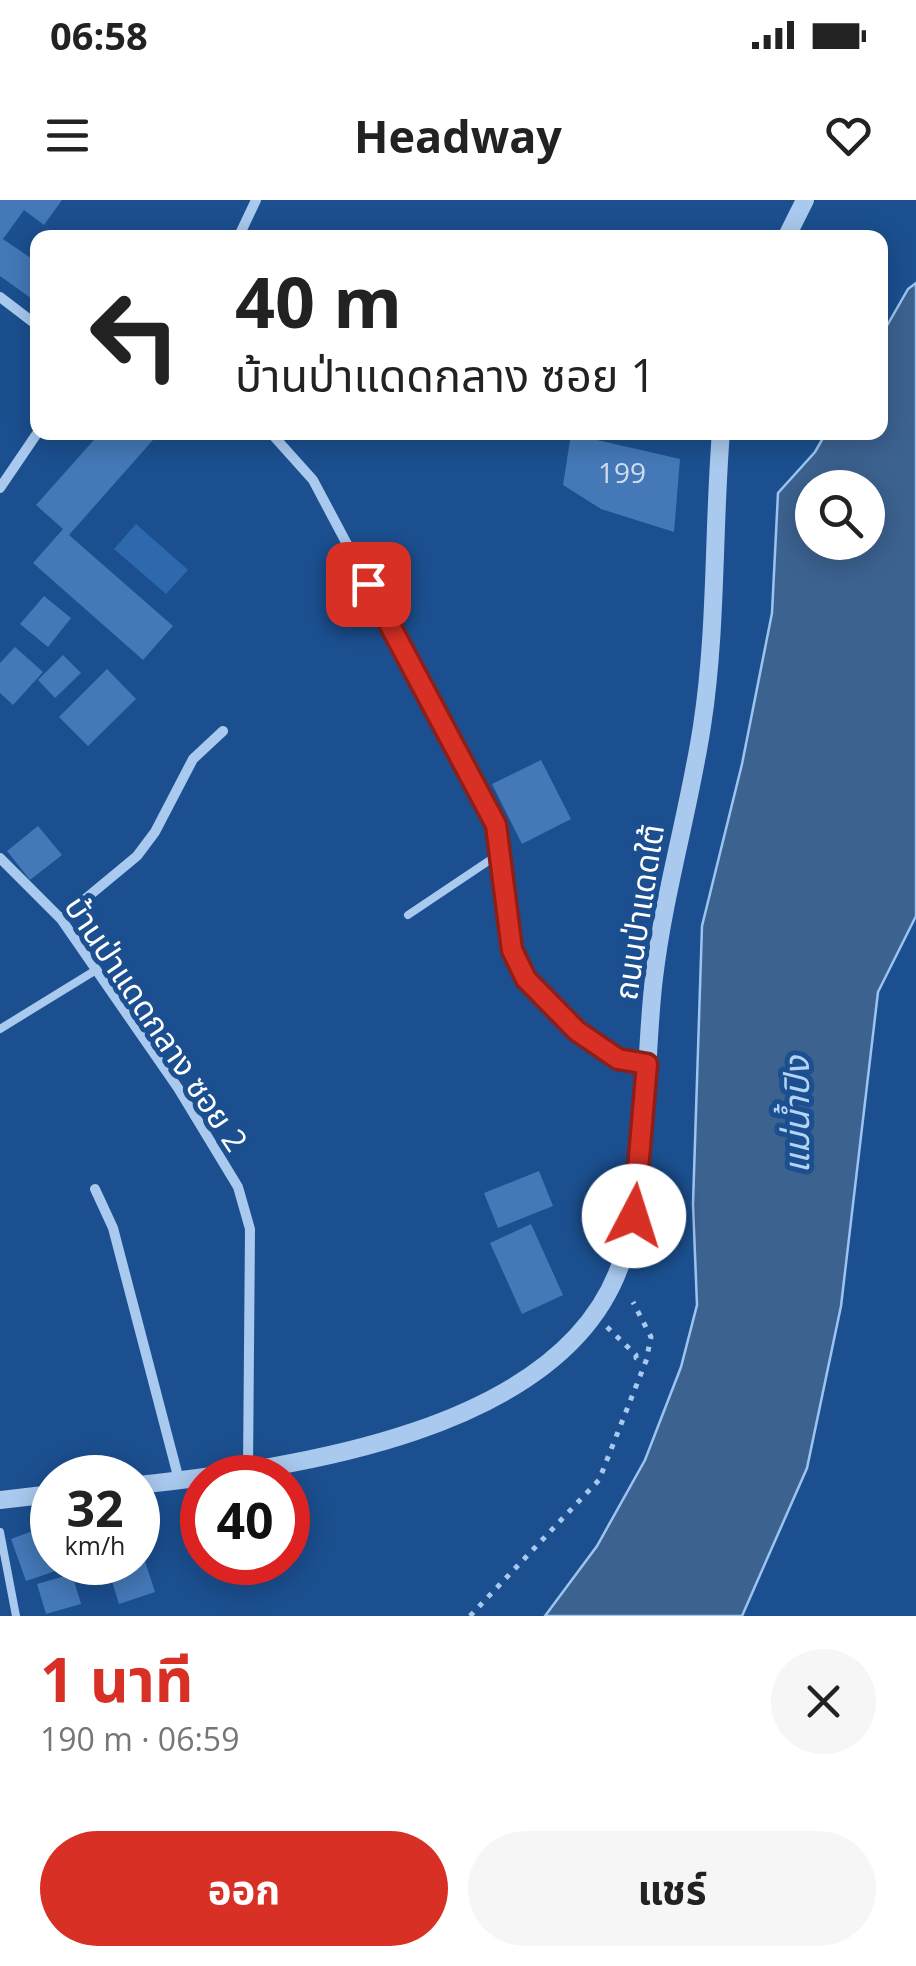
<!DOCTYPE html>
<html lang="th">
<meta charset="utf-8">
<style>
:root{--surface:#fff;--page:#f6f6f6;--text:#222;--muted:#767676;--accent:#d93025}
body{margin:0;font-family:"Open Sans","Noto Sans Thai",sans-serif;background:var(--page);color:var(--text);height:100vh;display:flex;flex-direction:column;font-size:38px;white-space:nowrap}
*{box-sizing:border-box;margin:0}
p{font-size:32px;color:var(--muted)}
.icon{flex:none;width:55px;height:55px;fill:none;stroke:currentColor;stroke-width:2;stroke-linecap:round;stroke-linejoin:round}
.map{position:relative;height:1416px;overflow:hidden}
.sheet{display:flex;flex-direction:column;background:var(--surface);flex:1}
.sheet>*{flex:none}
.banner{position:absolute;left:30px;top:30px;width:858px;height:210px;border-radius:20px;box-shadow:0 5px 25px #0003;background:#fff;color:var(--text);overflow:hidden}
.controls{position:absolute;left:795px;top:270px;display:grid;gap:20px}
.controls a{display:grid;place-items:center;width:90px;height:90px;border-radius:50%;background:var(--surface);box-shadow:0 5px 25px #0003;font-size:50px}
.speed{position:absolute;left:30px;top:1255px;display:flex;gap:20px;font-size:50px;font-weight:700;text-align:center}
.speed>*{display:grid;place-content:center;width:130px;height:130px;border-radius:50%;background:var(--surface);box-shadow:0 5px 25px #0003;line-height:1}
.speed small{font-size:25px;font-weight:400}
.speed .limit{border:15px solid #d22;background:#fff;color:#111}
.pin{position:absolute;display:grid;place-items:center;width:85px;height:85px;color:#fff;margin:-42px;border-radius:20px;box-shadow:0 5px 15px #0006}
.me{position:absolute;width:110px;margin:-55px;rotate:5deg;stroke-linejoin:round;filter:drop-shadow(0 0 8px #0008)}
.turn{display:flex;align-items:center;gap:35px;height:210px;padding:0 40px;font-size:45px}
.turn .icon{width:130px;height:130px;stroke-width:2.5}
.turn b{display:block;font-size:70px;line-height:85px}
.round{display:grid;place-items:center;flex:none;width:105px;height:105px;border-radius:52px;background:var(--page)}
.summary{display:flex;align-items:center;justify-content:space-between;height:170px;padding:0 40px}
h1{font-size:60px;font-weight:700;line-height:75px;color:var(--accent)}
.primary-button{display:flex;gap:20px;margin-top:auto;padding:20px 40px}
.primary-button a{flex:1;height:115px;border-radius:60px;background:var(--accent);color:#fff;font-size:40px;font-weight:700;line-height:115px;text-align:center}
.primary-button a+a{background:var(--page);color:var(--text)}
.status{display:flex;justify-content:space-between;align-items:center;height:70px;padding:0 50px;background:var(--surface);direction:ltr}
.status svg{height:28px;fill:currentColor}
header{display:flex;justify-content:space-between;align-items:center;height:130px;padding:0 40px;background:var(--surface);font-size:45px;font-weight:700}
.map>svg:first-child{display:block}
</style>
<div class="status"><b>06:58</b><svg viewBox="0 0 49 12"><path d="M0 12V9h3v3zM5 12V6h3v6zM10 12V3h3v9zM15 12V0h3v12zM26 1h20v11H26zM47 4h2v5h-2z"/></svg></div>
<header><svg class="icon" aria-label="menu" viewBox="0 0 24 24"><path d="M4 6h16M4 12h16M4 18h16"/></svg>Headway<svg class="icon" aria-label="heart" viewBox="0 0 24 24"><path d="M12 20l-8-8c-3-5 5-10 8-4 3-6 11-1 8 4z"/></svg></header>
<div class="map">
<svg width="916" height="1416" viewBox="0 0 916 1416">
<rect width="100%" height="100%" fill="#1b4f8f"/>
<path fill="#2e69ad" d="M136 324 188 370 166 394 114 349Z"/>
<path fill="#3c6290" stroke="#9cc4f0" stroke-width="2.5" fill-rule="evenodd" d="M916 83V716L878 792 841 1106 807 1268 742 1416H545L597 1346 645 1260 681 1167 697 1105 693 1004 702 726 742 564 772 413 778 293 815 252 826 233 880 232V138L908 89ZM812 288H868V342H812Z"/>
<path fill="#4478b7" d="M0 0H62L44 25 24 10 3 39 38 63V92L32 99 0 76Z
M101 232H160L69 335 173 426 143 460 33 363 63 329 36 305Z
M571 234 680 259 674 332 601 309 563 285Z
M44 396 71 418 48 447 20 424Z
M15 447 43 472 13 505 0 493V463Z
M63 455 81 473 55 498 38 480Z
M107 469 136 499 88 546 59 517Z
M541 560 571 619 522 644 492 584Z
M38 626 62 655 30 680 7 651Z
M539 971 553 1006 498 1028 484 993Z
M531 1024 563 1095 522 1114 490 1043Z
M52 1324V1362H66L67 1367 26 1381 11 1339Z
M138 1340 155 1392 119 1404 106 1362H138Z
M72 1374 81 1404 46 1414 37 1384Z"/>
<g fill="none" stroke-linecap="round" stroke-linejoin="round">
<path stroke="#a9c9ee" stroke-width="5" stroke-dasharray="5 8" stroke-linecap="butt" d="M607 1127 636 1155V1158L645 1161
M470 1416 599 1280 646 1161 651 1137 633 1102"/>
<path stroke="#a9c9ee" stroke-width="8" d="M408 715 499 654
M0 829 96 770
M0 1332 16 1416"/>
<path stroke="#a9c9ee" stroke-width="10" d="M238 38 256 0
M0 97 38 126
M270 232 313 280 496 625 513 750 526 779 577 831 618 859 647 864
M0 288 38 232
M0 658 61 719 178 888 238 987 250 1029 248 1269
M61 719 137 656 155 632 193 559 223 531
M95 989 113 1028 179 1280"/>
<path stroke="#a9c9ee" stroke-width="18" d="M786 38 805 0
M138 1285C290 1268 563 1233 621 1063 650 980 643 867 654 778 664 693 689 611 702 526 717 429 713 330 721 232
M0 1300 52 1294"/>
</g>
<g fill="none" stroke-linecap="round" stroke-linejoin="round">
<defs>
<path id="route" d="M368 384 496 625 512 750 526 779 577 831 618 859 647 864 634 1016"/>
</defs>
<use href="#route" stroke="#8d1f18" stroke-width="25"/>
<use href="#route" stroke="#d93025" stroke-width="18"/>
</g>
<g text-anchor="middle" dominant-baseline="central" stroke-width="10" stroke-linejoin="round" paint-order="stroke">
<g font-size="28" fill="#d0dded">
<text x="622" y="272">199</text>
</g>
<g font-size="32" fill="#fff" stroke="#1b4f8f">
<text transform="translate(638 712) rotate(-81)">ถนนป่าแดดใต้</text>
<text transform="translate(157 823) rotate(56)">บ้านป่าแดดกลาง ซอย 2</text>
</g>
<g font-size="35" font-style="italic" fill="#b5d3f5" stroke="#1b4f8f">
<text transform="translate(795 915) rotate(-90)">แม่น้ำปิง</text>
</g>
</g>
</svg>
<div class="controls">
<a><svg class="icon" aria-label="search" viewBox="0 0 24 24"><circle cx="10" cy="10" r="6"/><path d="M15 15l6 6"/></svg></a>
</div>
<div class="speed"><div>32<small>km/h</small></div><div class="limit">40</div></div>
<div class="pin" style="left:368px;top:384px;background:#d93025"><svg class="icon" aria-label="arrive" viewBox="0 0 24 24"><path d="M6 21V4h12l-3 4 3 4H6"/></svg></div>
<svg class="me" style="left:634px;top:1016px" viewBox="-20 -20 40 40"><circle r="19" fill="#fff"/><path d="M0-13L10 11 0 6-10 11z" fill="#d93025"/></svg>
<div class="banner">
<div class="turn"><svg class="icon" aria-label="left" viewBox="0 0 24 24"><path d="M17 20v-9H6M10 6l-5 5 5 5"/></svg><div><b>40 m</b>บ้านป่าแดดกลาง ซอย 1</div></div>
</div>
</div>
<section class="sheet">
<div class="summary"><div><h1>1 นาที</h1><p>190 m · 06:59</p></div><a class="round"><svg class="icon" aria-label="close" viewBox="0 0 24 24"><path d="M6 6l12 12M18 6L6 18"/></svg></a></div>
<div class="primary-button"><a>ออก</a><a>แชร์</a></div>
</section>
